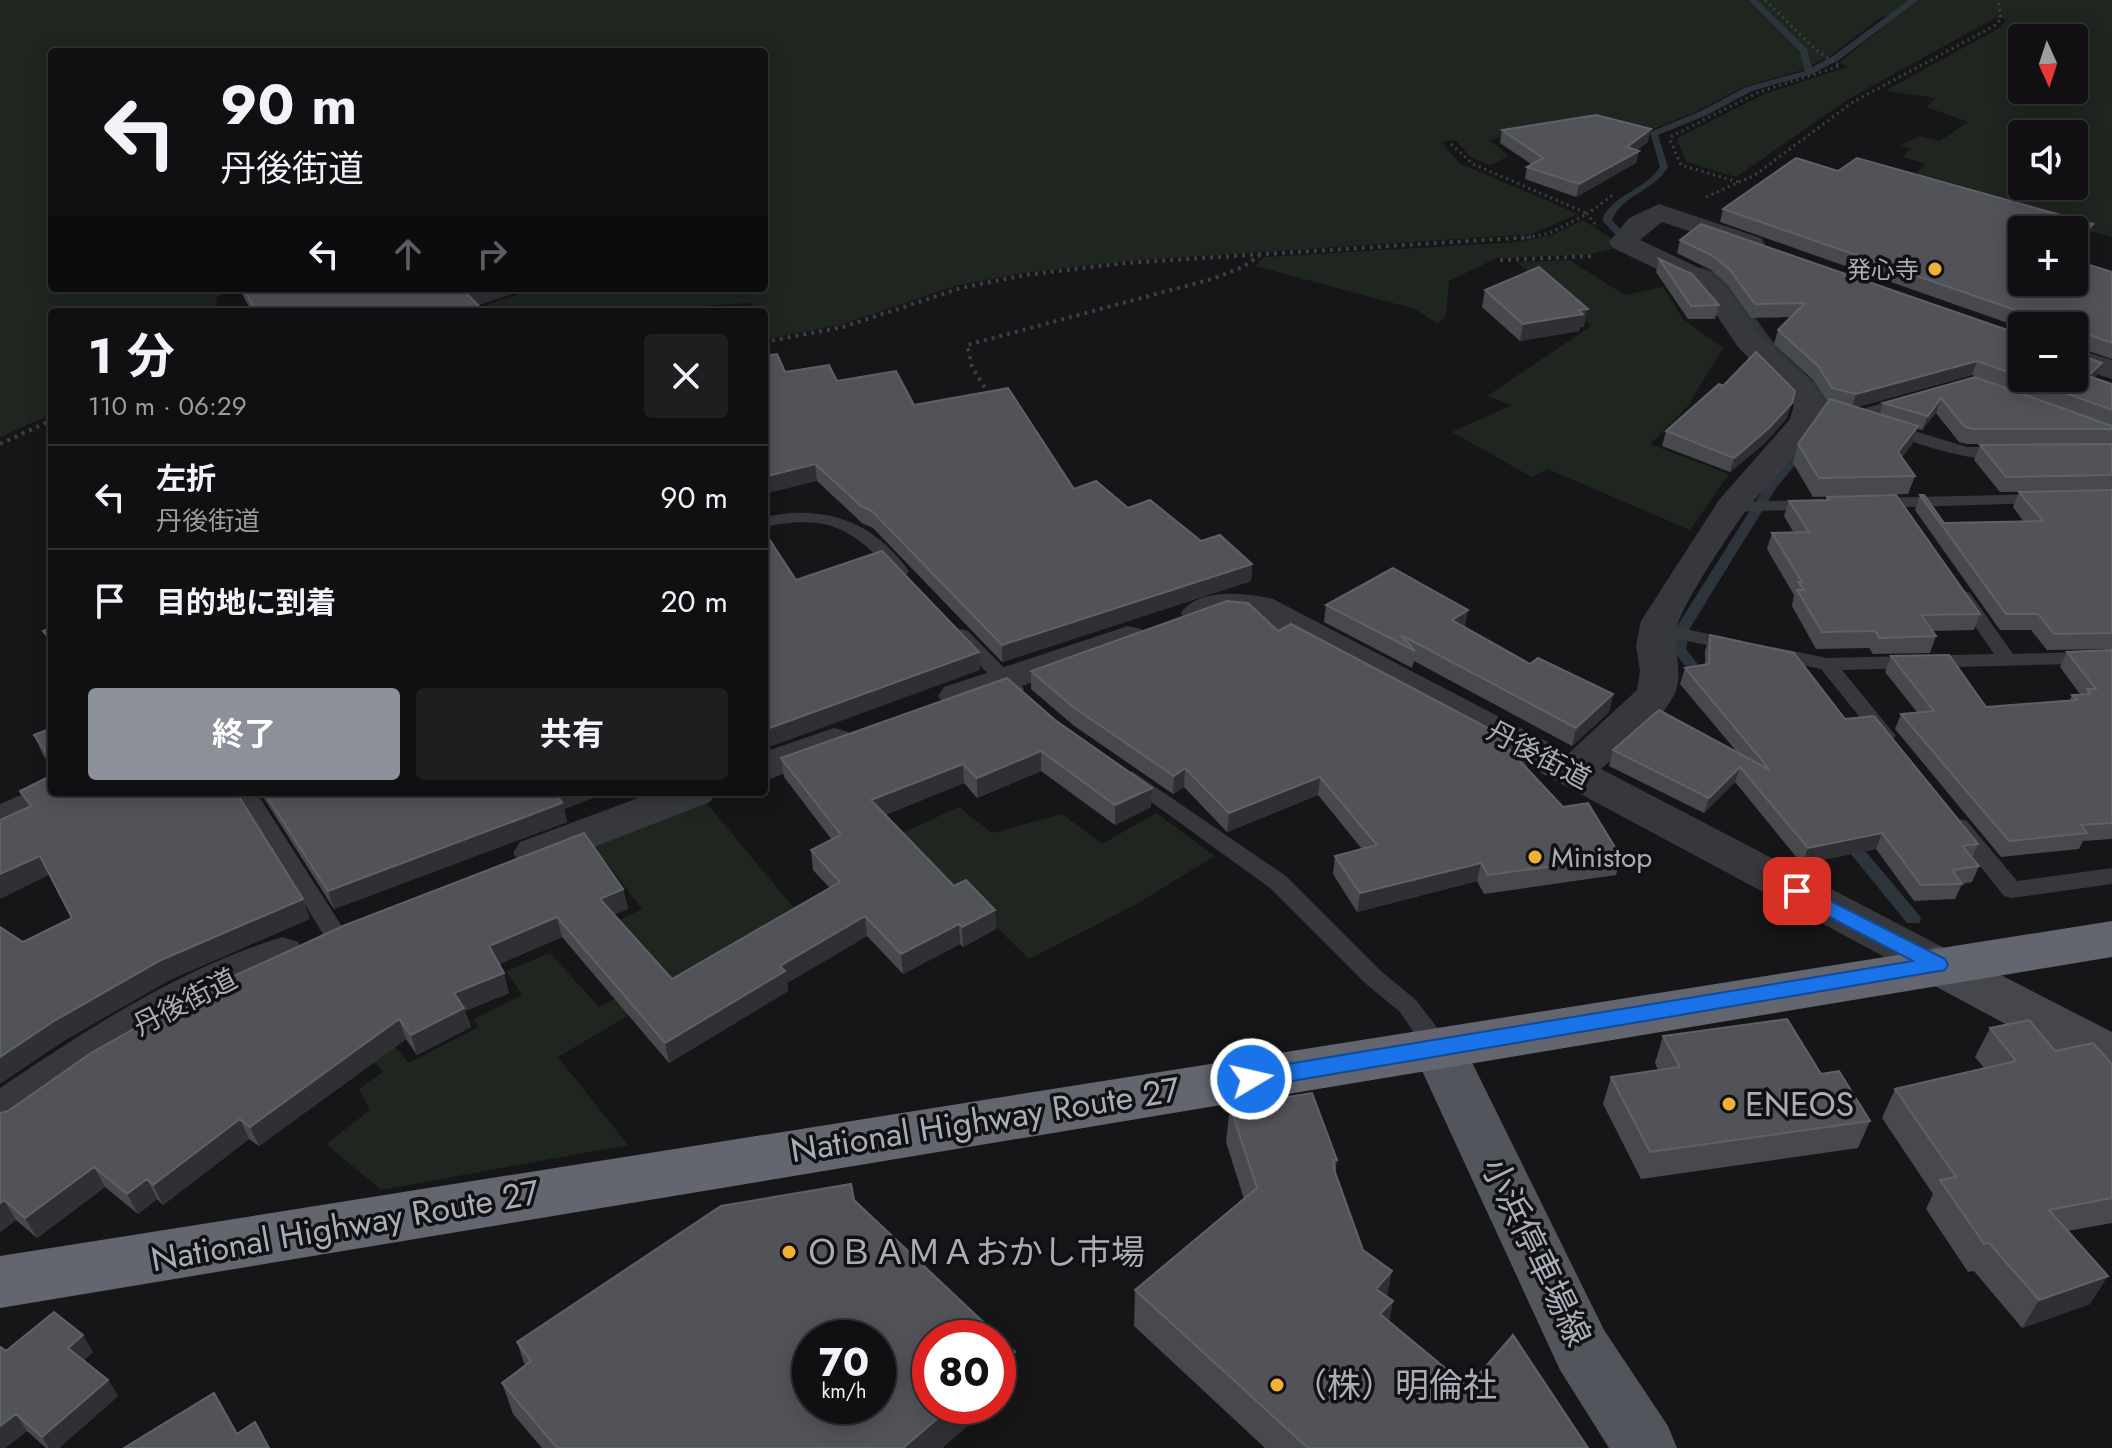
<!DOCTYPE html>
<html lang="ja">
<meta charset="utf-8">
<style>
:root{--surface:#101012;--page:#1e1e20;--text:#f1f3f6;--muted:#9c9d9f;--line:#303032;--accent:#8c9099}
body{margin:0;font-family:Jost,"Noto Sans JP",sans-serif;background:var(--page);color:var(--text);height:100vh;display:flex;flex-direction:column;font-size:30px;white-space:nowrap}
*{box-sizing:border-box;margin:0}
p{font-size:26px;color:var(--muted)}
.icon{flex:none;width:44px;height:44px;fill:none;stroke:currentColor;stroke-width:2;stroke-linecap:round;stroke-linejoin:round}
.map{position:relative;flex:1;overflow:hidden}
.sheet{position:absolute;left:48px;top:308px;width:720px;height:488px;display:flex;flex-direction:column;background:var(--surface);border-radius:8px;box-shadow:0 4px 20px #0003,0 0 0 2px var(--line)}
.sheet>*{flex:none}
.guide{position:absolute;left:48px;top:48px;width:720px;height:244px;border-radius:8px;box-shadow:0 4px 20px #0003,0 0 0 2px var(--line);background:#101012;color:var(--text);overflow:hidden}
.needle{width:52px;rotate:177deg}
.fabs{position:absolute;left:2008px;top:24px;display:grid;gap:16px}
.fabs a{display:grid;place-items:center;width:80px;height:80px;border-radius:8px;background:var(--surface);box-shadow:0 4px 20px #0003,0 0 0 2px var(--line);font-size:40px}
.speed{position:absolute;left:792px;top:1320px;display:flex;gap:16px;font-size:40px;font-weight:700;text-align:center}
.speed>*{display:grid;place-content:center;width:104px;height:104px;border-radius:50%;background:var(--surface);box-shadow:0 4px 20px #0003,0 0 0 2px var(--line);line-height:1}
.speed small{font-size:20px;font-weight:400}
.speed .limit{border:12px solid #d22;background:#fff;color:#111}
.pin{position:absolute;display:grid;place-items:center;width:68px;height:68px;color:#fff;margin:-34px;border-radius:16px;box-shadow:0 4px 12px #0006}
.me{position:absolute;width:88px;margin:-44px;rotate:81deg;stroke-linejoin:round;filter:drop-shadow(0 0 6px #0008)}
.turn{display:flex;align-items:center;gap:28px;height:168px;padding:0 40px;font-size:36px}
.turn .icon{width:104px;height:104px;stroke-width:2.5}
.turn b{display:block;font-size:56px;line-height:68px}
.lanes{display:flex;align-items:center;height:76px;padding:0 40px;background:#0003;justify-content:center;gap:40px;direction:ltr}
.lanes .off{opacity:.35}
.round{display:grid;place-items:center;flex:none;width:84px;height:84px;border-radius:8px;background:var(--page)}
.headline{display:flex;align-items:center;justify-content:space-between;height:136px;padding:0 40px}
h1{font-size:48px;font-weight:700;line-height:60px}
.cta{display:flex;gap:16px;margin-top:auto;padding:16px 40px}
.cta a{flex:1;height:92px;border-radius:8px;background:var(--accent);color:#fff;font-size:32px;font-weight:700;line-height:92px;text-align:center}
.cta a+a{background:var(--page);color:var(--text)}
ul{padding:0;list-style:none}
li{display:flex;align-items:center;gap:24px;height:104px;padding:0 40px;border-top:2px solid var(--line)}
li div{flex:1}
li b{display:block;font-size:30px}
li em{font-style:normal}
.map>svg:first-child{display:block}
</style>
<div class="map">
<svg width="2112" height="1448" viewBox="0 0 2112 1448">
<rect width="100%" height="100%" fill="#161618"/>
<path fill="#1e261f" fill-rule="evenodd" d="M0 0H2112V237L1907 182 1926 164 1903 157 1910 149 1901 145 1919 136 1940 141 1968 122 1926 107 1936 98 1885 91 2001 27 2006 19 1995 18 1847 100 1736 177 1687 162 1677 141 1679 137 1764 94 1847 67 1840 62 1894 18 1883 16 1831 55 1803 70 1743 87 1698 111 1645 132H1528L1489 140 1509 156 1490 165 1471 157 1455 140 1442 142 1459 163 1578 214 1532 234 1125 261 1023 273 955 286 840 325 770 338 764 326V312H757L752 303 586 312H497L488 304 538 288H764V52H52V288H235L217 297 215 312H52V414L0 437ZM2022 38H2074V90H2022ZM2022 134H2074V186H2022Z
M1583 220 1624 246 1586 255 1497 258 1449 281 1446 316 1438 324 1415 309 1255 266 1265 257 1517 242 1553 235Z
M1569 260 1625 295 1663 287 1683 319 1723 348 1687 407 1650 444 1729 474 1690 530 1548 469 1532 477 1452 432 1512 405 1487 396 1591 326 1517 262Z
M704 800 799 914 558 1057 628 1145 381 1190 326 1144 370 1110 359 1089 383 1072 365 1052 388 1039 409 1063 478 1027 474 1019 522 995 506 971 550 953 599 1007 661 974 617 921 642 909 593 845Z
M959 807 992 833 1062 814 1102 844 1156 813 1215 856 1135 905 1029 959 900 834Z"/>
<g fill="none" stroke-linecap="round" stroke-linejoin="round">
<path fill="#2c353c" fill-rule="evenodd" d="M1749 0H1757L1807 49 1812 67 1833 56 1909 0H1918L1839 60 1812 74 1752 91 1707 115 1658 135 1668 167C1654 191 1622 195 1612 220L1621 230 1640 239 1635 242 1615 234 1602 220C1613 193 1645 191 1660 167L1650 132 1701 111 1746 87 1805 71 1800 52Z
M1698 268C1728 267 1757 323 1774 343 1792 363 1814 381 1833 399V409H1825L1823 402 1767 348 1727 292 1698 272Z
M1804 444 1810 447 1777 487 1690 628 1686 649 1710 680 1703 684 1698 683 1672 649 1676 628 1766 485 1800 445Z
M1846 833 1851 834 1919 915 1921 919 1919 923H1907L1841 842 1838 838 1841 834Z"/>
<path stroke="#3d3f44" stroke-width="3" stroke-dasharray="2 4" stroke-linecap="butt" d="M1451 144 1473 164 1586 213
M1738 182 1681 165 1670 140 1672 136 1759 92 1840 66 1816 50 1765 0
M1706 197 1755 175 1853 102 1994 26 2001 19 1998 0
M1595 224 1587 214 1613 195
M1521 239 1550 233 1587 214"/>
<path stroke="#3d3f44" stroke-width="4" stroke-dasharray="3 5" stroke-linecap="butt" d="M1500 260 1594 256
M764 342 843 327 961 288 1025 275 1126 263 1531 237
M989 394 972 367 967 345 1212 279 1243 267 1260 255
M0 444 52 420"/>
<path fill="#37383d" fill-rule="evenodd" d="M1908 396 1916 401 1914 404 1851 422 1843 417 1845 414Z
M1891 424 1967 447H2004L2012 452C1990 472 1912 441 1885 432L1883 429Z
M2040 494 2049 499 2046 503 1876 508 1867 503 1876 498Z
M1812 500 1818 501 1821 505 1818 509 1731 512 1722 507 1731 502Z
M789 513C842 510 878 529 909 571L906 575H894C852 527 828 514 764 527V517Z
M1964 591 1970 593 2013 654 2112 651V663L1842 670 1896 736 1886 743 1879 741 1821 669 1766 657 1763 653 1773 647 1827 658 1994 654 1955 597Z
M1658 623 1741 641 1743 645 1734 651 1651 633 1649 629 1651 625Z
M961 629 968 631 1021 685 1024 689 1021 693H1007L954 639 952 635Z
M1132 771 1286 876 1381 971 1416 1000 1448 1042 1451 1049 1448 1056 1439 1058 1430 1056 1400 1012 1365 983 1270 888 1125 783 1122 778Z
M52 782V792L59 794 0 820V804Z
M235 792H256L341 925 344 931 341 937H325Z
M1959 819 1967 821 2017 881 2112 868V884L2012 898 2004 896 1948 826Z"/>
<path fill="#37383d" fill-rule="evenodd" d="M1659 204 1761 238 1765 244 1761 250 1751 252 1662 222 1640 240 1710 273 1725 286 1760 335 1812 383 1826 405C1813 447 1770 477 1745 512 1729 534 1686 599 1678 623 1671 646 1685 673 1674 695 1659 724 1625 747 1601 769L1954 953 1961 965 1954 977 1938 982 1922 977 1252 618 1226 616 1200 624 1187 621 1181 613C1199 587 1247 593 1273 599L1569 753 1637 690 1640 670 1636 646 1641 621 1719 500 1790 419 1794 405 1738 347 1705 298 1690 285 1613 248 1609 242 1629 218Z
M2074 348 2112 360V379L2074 367Z
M1128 626 1141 629 1147 637 1141 645 958 708 944 705 938 696 944 687Z
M834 728 848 732 854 741 848 750 764 781V752Z
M654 792H716L710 802 550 864 535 868 520 864 513 853 520 842Z
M282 937 298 942 305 954 298 966C231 997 166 1030 103 1069 69 1090 38 1121 0 1134V1088C87 1029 181 968 282 937Z"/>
<path fill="#45474d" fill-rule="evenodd" d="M1938 946 1956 952 2112 1032V1077L2093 1071 1920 978 1913 965 1920 952Z"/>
<path fill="#53555c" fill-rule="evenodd" d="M1439 1028 1458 1034 1604 1330 1668 1426 1677 1448H1609L1560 1370 1412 1049 1420 1034Z"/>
<path fill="#63666e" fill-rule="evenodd" d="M2112 921V957L0 1308V1256Z"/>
</g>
<path fill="#47494d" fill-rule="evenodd" d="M1502 130 1648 142 1637 150 1636 163 1576 197 1525 179 1527 167 1531 164 1500 143Z
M1838 171 2093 224 2087 238 2022 282 2112 272V359L2077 347V354L2102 363 2095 378 2112 384V444H1967L1959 442 1936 413 1922 430 1917 429 1912 444 1902 457 1915 476 1908 494 1813 497 1793 463 1798 444 1828 402 1814 381 1774 344 1778 330 1791 317 1751 318 1727 284 1711 270 1677 253 1680 240 2022 335V378H2074V326H2022V328L1720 222 1723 209ZM1972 375 2074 413 1975 377 1883 403 1880 414 1857 407Z
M1659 259 1719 305 1715 319H1688L1656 272Z
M240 288H520L521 291 478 305 485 312H252L242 294Z
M1485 290 1584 326 1580 327 1579 331 1520 341 1482 307Z
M785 372 837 381 914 405 1074 489 1128 508 1252 564 1251 581 1002 662 873 528 862 523 817 481Z
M1787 418 1765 443 1730 472 1662 446 1666 431Z
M2112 444V490L2000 492 1974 460 1980 445Z
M2112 490V649L2047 650 2031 630H2000L1915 510 1920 495 1944 523 2024 522 2013 507 2019 492Z
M1827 497 1980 614 1974 630 1932 631 1936 636 1930 653 1873 654 1869 648 1816 649 1792 606 1794 595 1767 549 1772 533H1794L1784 516 1789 501 1826 500Z
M1326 605 1465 627 1530 664 1613 694 1609 712 1572 746 1414 661 1412 668 1324 622Z
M52 627V650L43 631Z
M1278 631 1563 807 1621 857 1616 875 1484 894 1477 881 1357 912 1333 874 1335 856 1362 849 1318 795 1227 832 1184 787 1173 794 1073 725 1031 689V671Z
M1710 635 1845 719 1978 844 1972 858 1979 866 1972 882 1962 884 1955 899 1914 901 1876 849 1802 864 1735 782 1704 813 1609 766 1613 750 1737 752 1680 684 1685 668 1705 664V651Z
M2112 650V839L2083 841 2079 849 2001 857 1895 729 1901 714 1917 712 1885 672 1891 656 1986 707 2070 700 2072 695 2080 694 2060 667 2067 652Z
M1007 678 1151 807 1115 825 1041 771 977 798 964 783 885 815 954 886 995 910 996 929 963 947 960 944 903 974 867 936 787 983 788 991 669 1063 562 937 499 964 509 993 465 1011 471 1027 417 1055 406 1039 259 1146 249 1139 163 1205 157 1199 138 1214 105 1187 37 1238 16 1220 0 1232 8 1111 623 889 628 909 614 914 672 979 830 888 813 870 811 850 832 840 784 777 781 758Z
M52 728V768L43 755 34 735Z
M260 792H608L564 809 567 822 334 909Z
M1990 1028 2055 1051 2112 1064V1223L2068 1231 2090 1304 2022 1328 1974 1271 1968 1272 1926 1209 1933 1194 1882 1118 1895 1089 1984 1068 1975 1057Z
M1663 1036 1821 1074 1870 1121 1858 1148 1641 1179 1603 1104 1611 1077 1658 1070 1655 1063Z
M1230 1106 1337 1160 1335 1173 1363 1250 1387 1297 1393 1301 1389 1321 1468 1387 1588 1448H1265L1134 1326 1135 1290 1244 1199 1226 1142Z
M851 1184 854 1200 1015 1352 1016 1384 998 1399V1338H930V1406H990L942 1448H542L513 1414 502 1383 525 1366 517 1342 721 1206ZM810 1338H878V1406H810Z
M6 1351 93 1352 84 1360 108 1380 118 1396 59 1448H46L27 1431 5 1448H0Z"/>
<path fill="#2f3033" d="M1651 129 1648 142 1628 157 1639 151 1636 163 1576 197 1579 184Z
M2093 224 2087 238 2074 250V241Z
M479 288H520L521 291 469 308 465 292Z
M1588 309 1584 326 1580 327 1579 331 1520 341 1523 324Z
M1977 361 1972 375 1851 409 1856 394Z
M2102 363 2096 377 2082 390 2088 376Z
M1941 398 1936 413 1922 430 1928 416Z
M1792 403 1787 418 1765 443 1730 472 1734 458Z
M1918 426 1912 444 1892 470 1898 452Z
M815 464 817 481 764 494V477Z
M1252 564 1251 581 1002 662V645Z
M1468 610 1465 628 1452 620Z
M979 652 980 670 764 749V730Z
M1613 694 1609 712 1572 746 1576 728Z
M1041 751V771L977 798V778Z
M963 764 964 783 872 820 871 800Z
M1740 767 1735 782 1704 813 1709 798Z
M1185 768 1184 787 1173 794 1174 776Z
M1320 777 1318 795 1227 832 1229 813Z
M1152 788 1151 807 1115 825V805Z
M555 792H608L564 809 567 822 334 909 328 891Z
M630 792H649L631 798Z
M1882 833 1876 849 1802 864 1808 848Z
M40 856 49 875 0 899V874Z
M1481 863 1477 881 1357 912 1360 893Z
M623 889 628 909 604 919 600 899Z
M303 899 310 919 170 980 64 1041 0 1084V1057L54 1021 161 960Z
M995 910 996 929 963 947 962 927Z
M865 916 867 936 787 983 788 991 669 1063 665 1043 780 966Z
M557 917 562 937 495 966 489 946Z
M959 924 960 944 903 974 901 954Z
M504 973 509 993 465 1011 471 1027 417 1055 411 1035 454 993Z
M399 1019 406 1039 259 1146 250 1127Z
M240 1119 249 1139 163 1205 153 1185Z
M94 1167 105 1187 37 1238 25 1218Z
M147 1179 157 1199 138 1214 127 1194Z
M4 1200 16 1220 0 1232V1203Z
M1392 1271 1385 1307 1376 1289Z
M2108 1276 2090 1304 2022 1328 2039 1300Z
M1393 1301 1385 1337 1380 1314Z
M83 1335 93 1352 79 1365 68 1348Z
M1015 1352 1016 1384 998 1399V1367Z
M108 1380 118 1396 59 1448H49L42 1437Z
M952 1406H990L942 1448H903Z
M16 1414 27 1431 5 1448H0V1426Z"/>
<path fill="#525359" stroke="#5f6168" stroke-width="2" fill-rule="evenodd" d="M1596 115 1651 129 1627 147 1639 151 1579 184 1527 167 1543 158 1502 130Z
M1796 158 1838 171 1857 158 2093 224 2074 241V230H2022V282H2074V260L2112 272V343L2078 331 2077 354 2102 363 2088 376 2112 384V410L2025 378H2074V326H2030V315L1723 209Z
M1701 224 2022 335V377L1977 361 1856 394 1832 388 1818 366 1778 330 1805 303 1755 304 1730 270 1715 257 1680 240Z
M1659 259 1692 274 1719 305 1691 306Z
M1539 267 1588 309 1579 310 1583 314 1523 324 1485 290Z
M243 288H479L465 292 485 312H257Z
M1756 352 1795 391 1792 403 1769 428 1734 458 1666 431 1719 384 1723 386Z
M777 354 785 372 829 365 837 381 896 371 914 405 1008 388 1074 489 1096 481 1128 508 1150 500 1201 541 1220 535 1252 564 1002 645 872 511 861 506 815 464 764 477V356Z
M1975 377 2112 426V429H1973L1965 427 1941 398 1928 416 1883 403Z
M1830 399 1918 426 1898 452 1915 476 1819 478 1798 444Z
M2112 444V475L2006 477 1980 445Z
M2112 490V633L2054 634 2038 614H2006L1920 495H1924L1944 523 2043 521 2019 492Z
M1896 495 1980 614 1921 615 1936 636 1879 638 1875 631 1822 632 1797 590H1804L1798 582H1802L1772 533 1809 532 1789 501 1829 500 1827 497Z
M764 531 796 580 882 551 979 652 764 730Z
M1393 568 1468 610 1452 620 1530 664 1538 658 1613 694 1576 728 1401 635 1415 651 1326 605Z
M1227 601 1248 603 1278 631 1291 624 1490 729 1563 807 1588 803 1621 857 1488 875 1481 863 1360 893 1335 856 1377 845 1320 777 1229 813 1185 768 1174 776 1073 707 1031 671Z
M52 627V641L43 631Z
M1710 635 1794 653 1845 719 1874 716 1978 844 1962 846 1979 866 1952 870 1962 884 1921 885 1882 833 1808 848 1740 767 1709 798 1613 750 1659 710 1770 770 1685 668 1709 664Z
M2112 650V823L2081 825 2087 833 2009 841 1901 714 1934 711 1891 656 1949 655 1986 707 2077 700 2072 695 2090 694 2087 689H2096L2067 652Z
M1007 678 1055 720 1152 788 1115 805 1041 751 977 778 963 764 871 800 954 886 966 880 995 910 962 927 959 924 901 954 865 916 780 966 785 971 665 1043 557 917 489 946 504 973 454 993 464 1008 411 1035 399 1019 250 1127 240 1119 153 1185 147 1179 127 1194 94 1167 25 1218 4 1200 0 1203V1113L8 1111 91 1053 199 992 343 926 584 833 623 889 600 899 672 979 840 882 811 850 841 835 781 758Z
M52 728V761L34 735Z
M52 775V792H236L303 899 161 960 54 1021 0 1057V927L23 942 72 918 40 856 0 874V820L31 806 20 791Z
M264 792H555L562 803 328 891Z
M1787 1019 1821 1074 1839 1071 1870 1121 1650 1152 1611 1077 1680 1067 1663 1036Z
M2029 1020 2055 1051 2093 1043 2112 1064V1198L2049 1210 2108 1276 2039 1300 1989 1243 1984 1244 1940 1180 1956 1177 1895 1089 2016 1061 1990 1028Z
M1312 1093 1337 1160H1333L1335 1172 1363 1250 1392 1271 1376 1289 1393 1301 1380 1314 1468 1387 1513 1335 1588 1448H1308L1135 1290 1257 1188 1230 1106Z
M851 1184 854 1200 1015 1352 998 1367V1338H930V1406H952L903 1448H557L502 1383 531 1361 517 1342 721 1206ZM810 1338H878V1406H810Z
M54 1312 83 1335 68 1348 108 1380 42 1437 16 1414 0 1426V1348L1 1347 6 1351Z
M214 1393 237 1434 255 1422 269 1448H124Z"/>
<path fill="#1a73e8" stroke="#114b97" stroke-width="2" d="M1797 884 1945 959 1948 965 1945 970 1251 1088 1243 1085 1240 1079 1243 1073 1251 1070 1913 961 1790 896 1787 891 1790 886Z"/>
<g fill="#f2b134" stroke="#111113" stroke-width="3">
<circle cx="1935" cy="269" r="8"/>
<circle cx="1535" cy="857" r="8"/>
<circle cx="1729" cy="1104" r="8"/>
<circle cx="789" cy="1252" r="8"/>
<circle cx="1277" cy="1385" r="8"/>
</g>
<g text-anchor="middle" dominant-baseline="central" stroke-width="7" stroke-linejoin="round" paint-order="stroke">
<g font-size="24" fill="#a8adb8" stroke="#111113" text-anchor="end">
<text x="1919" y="269">発心寺</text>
</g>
<g font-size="28" fill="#a8adb8" stroke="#111113">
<text transform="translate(1539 755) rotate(28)">丹後街道</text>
<text transform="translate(185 1002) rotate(-27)">丹後街道</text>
</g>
<g font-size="28" fill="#a8adb8" stroke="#111113" text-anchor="start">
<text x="1551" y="857">Ministop</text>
</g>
<g font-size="34" fill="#a8adb8" stroke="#111113" text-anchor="start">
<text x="1745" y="1104">ENEOS</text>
<text x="805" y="1252">ＯＢＡＭＡおかし市場</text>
<text x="1293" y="1385">（株）明倫社</text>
</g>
<g font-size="34" fill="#a8adb8" stroke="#111113">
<text transform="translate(985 1120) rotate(-9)">National Highway Route 27</text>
<text transform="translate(345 1226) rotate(-10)">National Highway Route 27</text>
<text transform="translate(1536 1252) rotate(64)">小浜停車場線</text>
</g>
</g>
</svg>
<div class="fabs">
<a><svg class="needle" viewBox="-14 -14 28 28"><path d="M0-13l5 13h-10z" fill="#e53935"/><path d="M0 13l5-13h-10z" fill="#9c9d9f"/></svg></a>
<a><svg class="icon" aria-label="sound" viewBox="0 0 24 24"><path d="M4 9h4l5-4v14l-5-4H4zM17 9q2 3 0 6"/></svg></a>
<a>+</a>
<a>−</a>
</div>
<div class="speed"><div>70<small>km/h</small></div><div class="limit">80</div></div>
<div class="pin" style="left:1797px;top:891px;background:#d93025"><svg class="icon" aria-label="arrive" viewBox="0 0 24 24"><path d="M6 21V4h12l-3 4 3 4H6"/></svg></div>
<svg class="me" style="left:1251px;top:1079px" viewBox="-20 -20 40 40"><circle r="17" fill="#1a73e8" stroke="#fff" stroke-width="3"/><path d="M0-11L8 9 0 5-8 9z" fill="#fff"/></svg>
<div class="guide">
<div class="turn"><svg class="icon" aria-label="left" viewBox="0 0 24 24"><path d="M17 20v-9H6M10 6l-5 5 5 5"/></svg><div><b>90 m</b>丹後街道</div></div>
<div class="lanes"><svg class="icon" aria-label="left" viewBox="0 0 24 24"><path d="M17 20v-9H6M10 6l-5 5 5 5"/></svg><svg class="icon off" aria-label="ahead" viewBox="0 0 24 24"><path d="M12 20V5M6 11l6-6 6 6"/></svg><svg class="icon off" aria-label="right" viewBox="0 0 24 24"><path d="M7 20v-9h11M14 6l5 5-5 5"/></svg></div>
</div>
<section class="sheet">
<div class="headline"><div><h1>1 分</h1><p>110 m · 06:29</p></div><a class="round"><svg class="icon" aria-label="close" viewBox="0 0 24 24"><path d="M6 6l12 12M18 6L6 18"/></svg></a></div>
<ul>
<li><svg class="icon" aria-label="left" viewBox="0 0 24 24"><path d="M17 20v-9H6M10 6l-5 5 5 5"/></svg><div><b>左折</b><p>丹後街道</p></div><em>90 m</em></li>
<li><svg class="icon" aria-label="arrive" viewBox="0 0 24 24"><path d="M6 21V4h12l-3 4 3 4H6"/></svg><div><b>目的地に到着</b></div><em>20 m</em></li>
</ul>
<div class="cta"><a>終了</a><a>共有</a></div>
</section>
</div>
